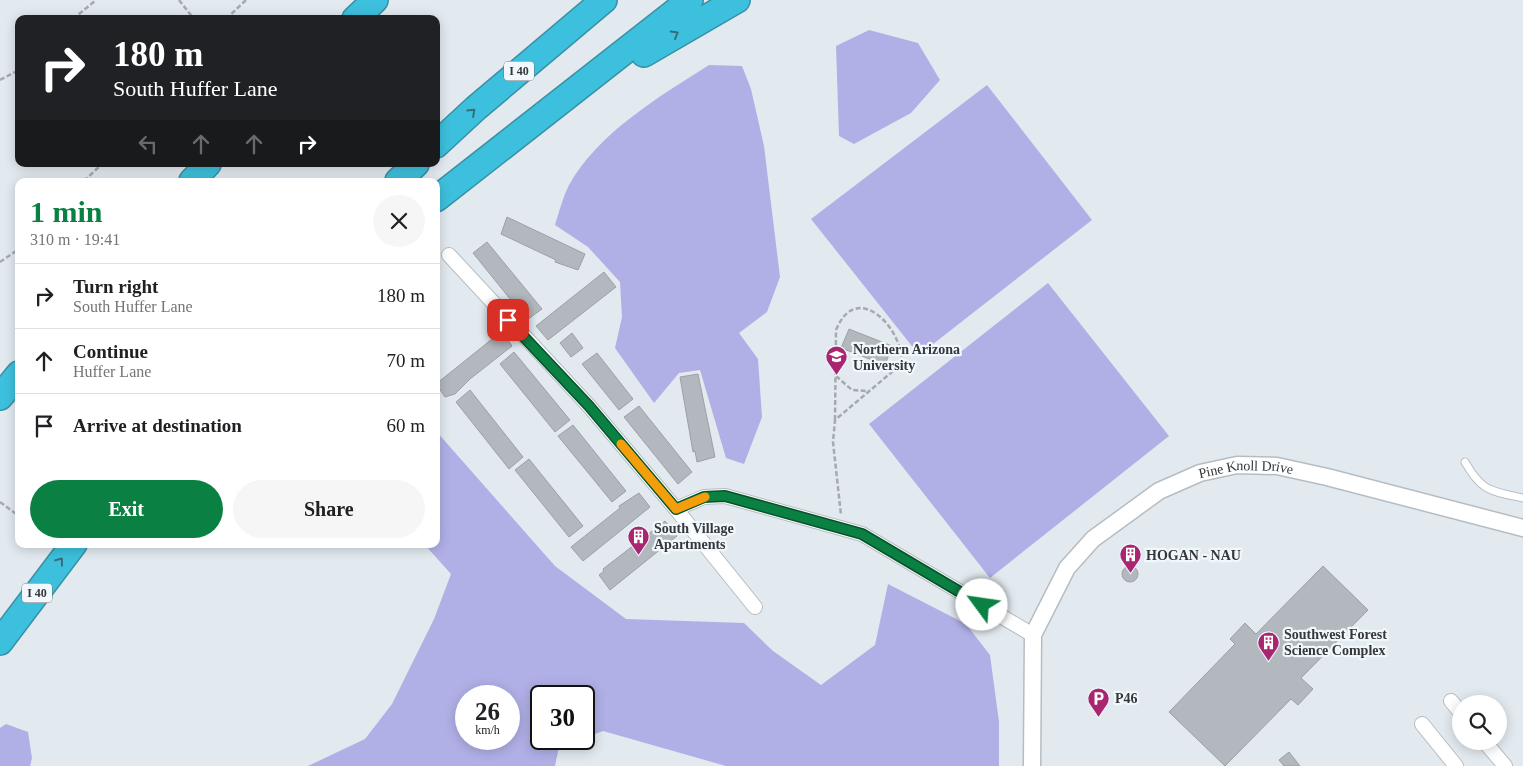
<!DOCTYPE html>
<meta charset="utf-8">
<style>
:root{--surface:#fff;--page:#f6f6f6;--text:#202124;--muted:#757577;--line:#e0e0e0;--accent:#0b8043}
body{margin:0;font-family:Georgia,serif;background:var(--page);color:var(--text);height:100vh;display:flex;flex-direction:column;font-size:19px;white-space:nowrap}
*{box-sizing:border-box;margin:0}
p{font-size:16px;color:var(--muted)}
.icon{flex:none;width:28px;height:28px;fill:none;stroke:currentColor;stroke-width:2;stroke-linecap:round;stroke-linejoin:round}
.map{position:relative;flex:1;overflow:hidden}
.panel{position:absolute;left:15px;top:178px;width:425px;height:370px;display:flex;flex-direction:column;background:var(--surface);border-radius:10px;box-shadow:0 2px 12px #0003}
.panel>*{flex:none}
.hud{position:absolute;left:15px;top:15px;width:425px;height:152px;border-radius:10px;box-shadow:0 2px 12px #0003;background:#202124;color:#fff;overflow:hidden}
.buttons{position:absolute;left:1452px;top:695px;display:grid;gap:10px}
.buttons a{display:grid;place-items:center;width:55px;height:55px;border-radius:50%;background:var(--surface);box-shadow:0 2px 12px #0003;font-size:25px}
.speed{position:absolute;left:455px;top:685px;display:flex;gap:10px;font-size:25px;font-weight:700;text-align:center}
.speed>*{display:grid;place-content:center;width:65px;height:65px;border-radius:50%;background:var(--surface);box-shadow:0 2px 12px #0003;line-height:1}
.speed small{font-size:12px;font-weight:400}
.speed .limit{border:2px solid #111;border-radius:8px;background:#fff;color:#111}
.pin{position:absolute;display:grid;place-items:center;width:42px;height:42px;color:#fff;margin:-21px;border-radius:10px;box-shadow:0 2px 8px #0006}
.me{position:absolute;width:55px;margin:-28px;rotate:301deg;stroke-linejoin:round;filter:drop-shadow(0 0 4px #0008)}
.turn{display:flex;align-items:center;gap:18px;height:105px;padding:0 15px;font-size:22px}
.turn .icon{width:65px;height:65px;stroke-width:2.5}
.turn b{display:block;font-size:35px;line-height:42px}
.lanes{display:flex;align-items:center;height:48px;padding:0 15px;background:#0003;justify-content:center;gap:25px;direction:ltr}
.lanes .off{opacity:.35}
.round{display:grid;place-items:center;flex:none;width:52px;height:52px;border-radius:26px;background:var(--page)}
.summary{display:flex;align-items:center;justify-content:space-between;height:85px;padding:0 15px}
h1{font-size:30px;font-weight:600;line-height:38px;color:var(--accent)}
.cta{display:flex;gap:10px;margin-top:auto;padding:10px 15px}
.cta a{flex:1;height:58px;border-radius:30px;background:var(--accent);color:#fff;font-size:20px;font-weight:600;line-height:58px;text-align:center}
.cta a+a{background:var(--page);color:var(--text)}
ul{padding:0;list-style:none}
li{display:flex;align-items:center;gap:15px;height:65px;padding:0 15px;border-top:1px solid var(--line)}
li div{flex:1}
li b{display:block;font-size:19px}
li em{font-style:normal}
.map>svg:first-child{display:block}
</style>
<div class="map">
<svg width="1523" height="766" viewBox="0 0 1523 766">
<rect width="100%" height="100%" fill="#e2eaf0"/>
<path fill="#b0b0e7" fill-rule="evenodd" d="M869 30 918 43 940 80 911 113 854 144 839 136 836 46Z
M709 65 742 66 751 89 764 146 780 277 767 312 739 333 758 359 762 417 744 464 726 458 700 370 679 373 654 403 615 348 622 317 620 282 588 247 555 225C559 212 563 197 569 185 598 133 660 96 709 65Z
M987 85 1092 220 919 355 811 219Z
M1048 283 1169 436 990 578 869 424Z
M436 431 555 566 626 619 744 623 773 651 821 685 875 645 888 584 966 624 990 655 999 722V766H726L603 731 584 738V696H541V739H582L559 747 555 766H308L365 739 392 704 434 619 451 574 424 544H436ZM466 696H509V739H466Z
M6 724 28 732 32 758 30 766H0V728Z"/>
<path fill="#b3b7be" stroke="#9ca0a7" d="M507 217 585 254 578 270 555 262 556 260 501 234Z
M487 242 542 309 527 320 473 253Z
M604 272 616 287 548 340 536 326Z
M849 329 892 346 885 365 841 348Z
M502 331 512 346 470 379 455 394 445 397 436 384Z
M572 333 583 348 571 357 560 343Z
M514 352 570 420 555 432 500 364Z
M597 353 633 399 619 410 582 364Z
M698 374 715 457 697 462 695 451 693 452 680 377Z
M470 390 523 457 509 469 456 402Z
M639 406 692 472 678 484 624 417Z
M573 425 626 491 612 502 558 436Z
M529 459 583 526 569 537 515 470Z
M639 493 650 507 583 561 571 547 620 508 619 506Z
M665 521 677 536 610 590 599 575 604 571 603 569Z
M1323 566 1368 610 1301 678 1313 689 1298 705 1291 699 1225 766 1169 712 1235 644 1230 639 1245 623 1256 634Z
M1122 574a8 8 0 1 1 16 0a8 8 0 1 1-16 0Z
M1289 752 1300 766H1284L1279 760Z"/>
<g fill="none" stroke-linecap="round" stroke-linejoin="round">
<defs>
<path id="service" d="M1465 462C1482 492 1491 491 1523 498"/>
<path id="minor" d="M449 255 589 406 676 509 704 497 725 496 862 534 1033 635
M676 509 755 607
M1451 701 1461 713
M1422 724 1456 766
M1484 741 1505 766"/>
<g id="tertiary">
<path id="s1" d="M1032 766 1033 635 1067 568 1093 539 1159 491 1200 473 1237 465 1277 466 1327 477 1523 528"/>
</g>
<path id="motorway" d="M355 19 375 0
M644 54 737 0
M436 145 476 108 604 0
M192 181 208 164
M398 181 416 164
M436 199 690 0
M0 397 19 374
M0 642 74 544"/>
</defs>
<use href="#service" stroke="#b6bdc2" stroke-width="9"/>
<use href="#minor" stroke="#b6bdc2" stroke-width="16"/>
<use href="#tertiary" stroke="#b6bdc2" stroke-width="19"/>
<use href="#motorway" stroke="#3a90a4" stroke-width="28"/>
<path stroke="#a4aaaf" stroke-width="2.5" stroke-dasharray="5 2.5" stroke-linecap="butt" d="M179 0 194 19
M73 19 96 0
M226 19 246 0
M0 80 19 70
M84 181 102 164
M0 262 19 249
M836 376 852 390 867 391
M835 420 836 330C859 274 911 340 899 366L835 420 833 442 841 515
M0 502 19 516"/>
<use href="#service" stroke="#fff" stroke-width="7"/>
<use href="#minor" stroke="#fff" stroke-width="14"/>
<use href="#tertiary" stroke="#fff" stroke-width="16"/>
<use href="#motorway" stroke="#3dc0dd" stroke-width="25"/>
</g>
<defs><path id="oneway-chevron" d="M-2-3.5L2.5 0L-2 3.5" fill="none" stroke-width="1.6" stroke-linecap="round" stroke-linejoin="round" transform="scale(1.25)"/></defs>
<g stroke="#386e7b">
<use href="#oneway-chevron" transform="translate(675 34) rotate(-30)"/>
<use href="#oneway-chevron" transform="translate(472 112) rotate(-43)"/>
<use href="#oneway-chevron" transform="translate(60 561) rotate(-53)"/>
</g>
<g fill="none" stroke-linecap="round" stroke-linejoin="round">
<defs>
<path id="route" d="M508 320 589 406 676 509 704 497 725 496 862 534 982 605"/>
</defs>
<use href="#route" stroke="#07532c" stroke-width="12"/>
<use href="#route" stroke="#0b8043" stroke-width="9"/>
<path stroke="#f59e0b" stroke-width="9" d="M621 444 676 509 705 497"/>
</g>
<defs>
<symbol id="university-pin" viewBox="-11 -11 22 30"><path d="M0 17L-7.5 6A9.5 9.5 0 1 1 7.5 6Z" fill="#a9256f" stroke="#f0f7fd"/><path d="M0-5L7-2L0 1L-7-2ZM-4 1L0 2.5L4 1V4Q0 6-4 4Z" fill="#fff"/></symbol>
<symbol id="building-pin" viewBox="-11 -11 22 30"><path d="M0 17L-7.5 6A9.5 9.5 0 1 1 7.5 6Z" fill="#a9256f" stroke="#f0f7fd"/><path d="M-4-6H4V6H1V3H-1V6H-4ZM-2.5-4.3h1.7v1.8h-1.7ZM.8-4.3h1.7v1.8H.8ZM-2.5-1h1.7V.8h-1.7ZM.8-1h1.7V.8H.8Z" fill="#fff"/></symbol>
<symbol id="parking-pin" viewBox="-11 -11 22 30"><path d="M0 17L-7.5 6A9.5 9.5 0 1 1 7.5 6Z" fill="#a9256f" stroke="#f0f7fd"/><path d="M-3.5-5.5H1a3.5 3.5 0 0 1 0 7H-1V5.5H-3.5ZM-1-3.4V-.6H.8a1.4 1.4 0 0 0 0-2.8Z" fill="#fff"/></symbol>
</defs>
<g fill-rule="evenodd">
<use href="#university-pin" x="824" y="344" width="25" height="34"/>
<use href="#building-pin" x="626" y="524" width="25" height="34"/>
<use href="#building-pin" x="1118" y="542" width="25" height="34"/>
<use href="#building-pin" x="1256" y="630" width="25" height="34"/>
<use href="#parking-pin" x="1086" y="686" width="25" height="34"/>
</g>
<g text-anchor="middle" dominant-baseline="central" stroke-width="4.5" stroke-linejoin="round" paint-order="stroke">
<g fill="#f0f7fd" stroke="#6d7174" stroke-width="1">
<rect x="504" y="61.5" width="30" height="19" rx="4"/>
<rect x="22" y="583.5" width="30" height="19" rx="4"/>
</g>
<g font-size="12" font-weight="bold" fill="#35373a">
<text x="519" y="71">I 40</text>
<text x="37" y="593">I 40</text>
</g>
<g font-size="14" font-weight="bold" fill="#35373a" stroke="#f0f7fd" text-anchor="start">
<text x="853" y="349">Northern Arizona<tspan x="853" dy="16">University</tspan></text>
<text x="654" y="528">South Village<tspan x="654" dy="16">Apartments</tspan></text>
<text x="1146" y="555">HOGAN - NAU</text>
<text x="1284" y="634">Southwest Forest<tspan x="1284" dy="16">Science Complex</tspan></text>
<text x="1115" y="698">P46</text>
</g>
<g font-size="14" fill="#35373a" stroke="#f0f7fd">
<text stroke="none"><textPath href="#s1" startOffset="418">Pine Knoll Drive</textPath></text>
</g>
</g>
</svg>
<div class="buttons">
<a><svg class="icon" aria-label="search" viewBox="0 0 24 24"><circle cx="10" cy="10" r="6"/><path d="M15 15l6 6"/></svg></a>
</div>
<div class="speed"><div>26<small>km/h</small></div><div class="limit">30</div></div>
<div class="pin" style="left:508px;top:320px;background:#d93025"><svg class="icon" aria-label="arrive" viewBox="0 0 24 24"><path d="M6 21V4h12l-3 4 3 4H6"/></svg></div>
<svg class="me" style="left:982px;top:605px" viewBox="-20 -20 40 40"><circle r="19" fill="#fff"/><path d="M0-13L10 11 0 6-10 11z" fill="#0b8043"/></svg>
<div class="hud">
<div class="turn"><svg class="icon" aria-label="right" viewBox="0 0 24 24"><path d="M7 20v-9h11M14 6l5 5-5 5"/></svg><div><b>180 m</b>South Huffer Lane</div></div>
<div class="lanes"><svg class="icon off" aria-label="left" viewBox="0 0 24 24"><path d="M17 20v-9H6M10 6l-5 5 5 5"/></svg><svg class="icon off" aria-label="ahead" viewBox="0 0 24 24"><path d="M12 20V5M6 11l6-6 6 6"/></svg><svg class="icon off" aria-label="ahead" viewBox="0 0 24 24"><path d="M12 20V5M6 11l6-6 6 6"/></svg><svg class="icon" aria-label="right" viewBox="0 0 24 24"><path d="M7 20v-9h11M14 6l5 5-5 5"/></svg></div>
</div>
<section class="panel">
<div class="summary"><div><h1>1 min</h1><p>310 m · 19:41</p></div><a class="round"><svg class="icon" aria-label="close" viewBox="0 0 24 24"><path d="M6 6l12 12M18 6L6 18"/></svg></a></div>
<ul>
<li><svg class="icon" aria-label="right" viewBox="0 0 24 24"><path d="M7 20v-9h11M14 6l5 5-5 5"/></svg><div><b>Turn right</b><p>South Huffer Lane</p></div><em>180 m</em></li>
<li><svg class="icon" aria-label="ahead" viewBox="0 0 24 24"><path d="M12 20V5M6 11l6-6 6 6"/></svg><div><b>Continue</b><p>Huffer Lane</p></div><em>70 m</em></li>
<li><svg class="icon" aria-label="arrive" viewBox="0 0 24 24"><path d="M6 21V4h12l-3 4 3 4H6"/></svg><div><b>Arrive at destination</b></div><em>60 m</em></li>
</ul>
<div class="cta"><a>Exit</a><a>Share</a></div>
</section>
</div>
